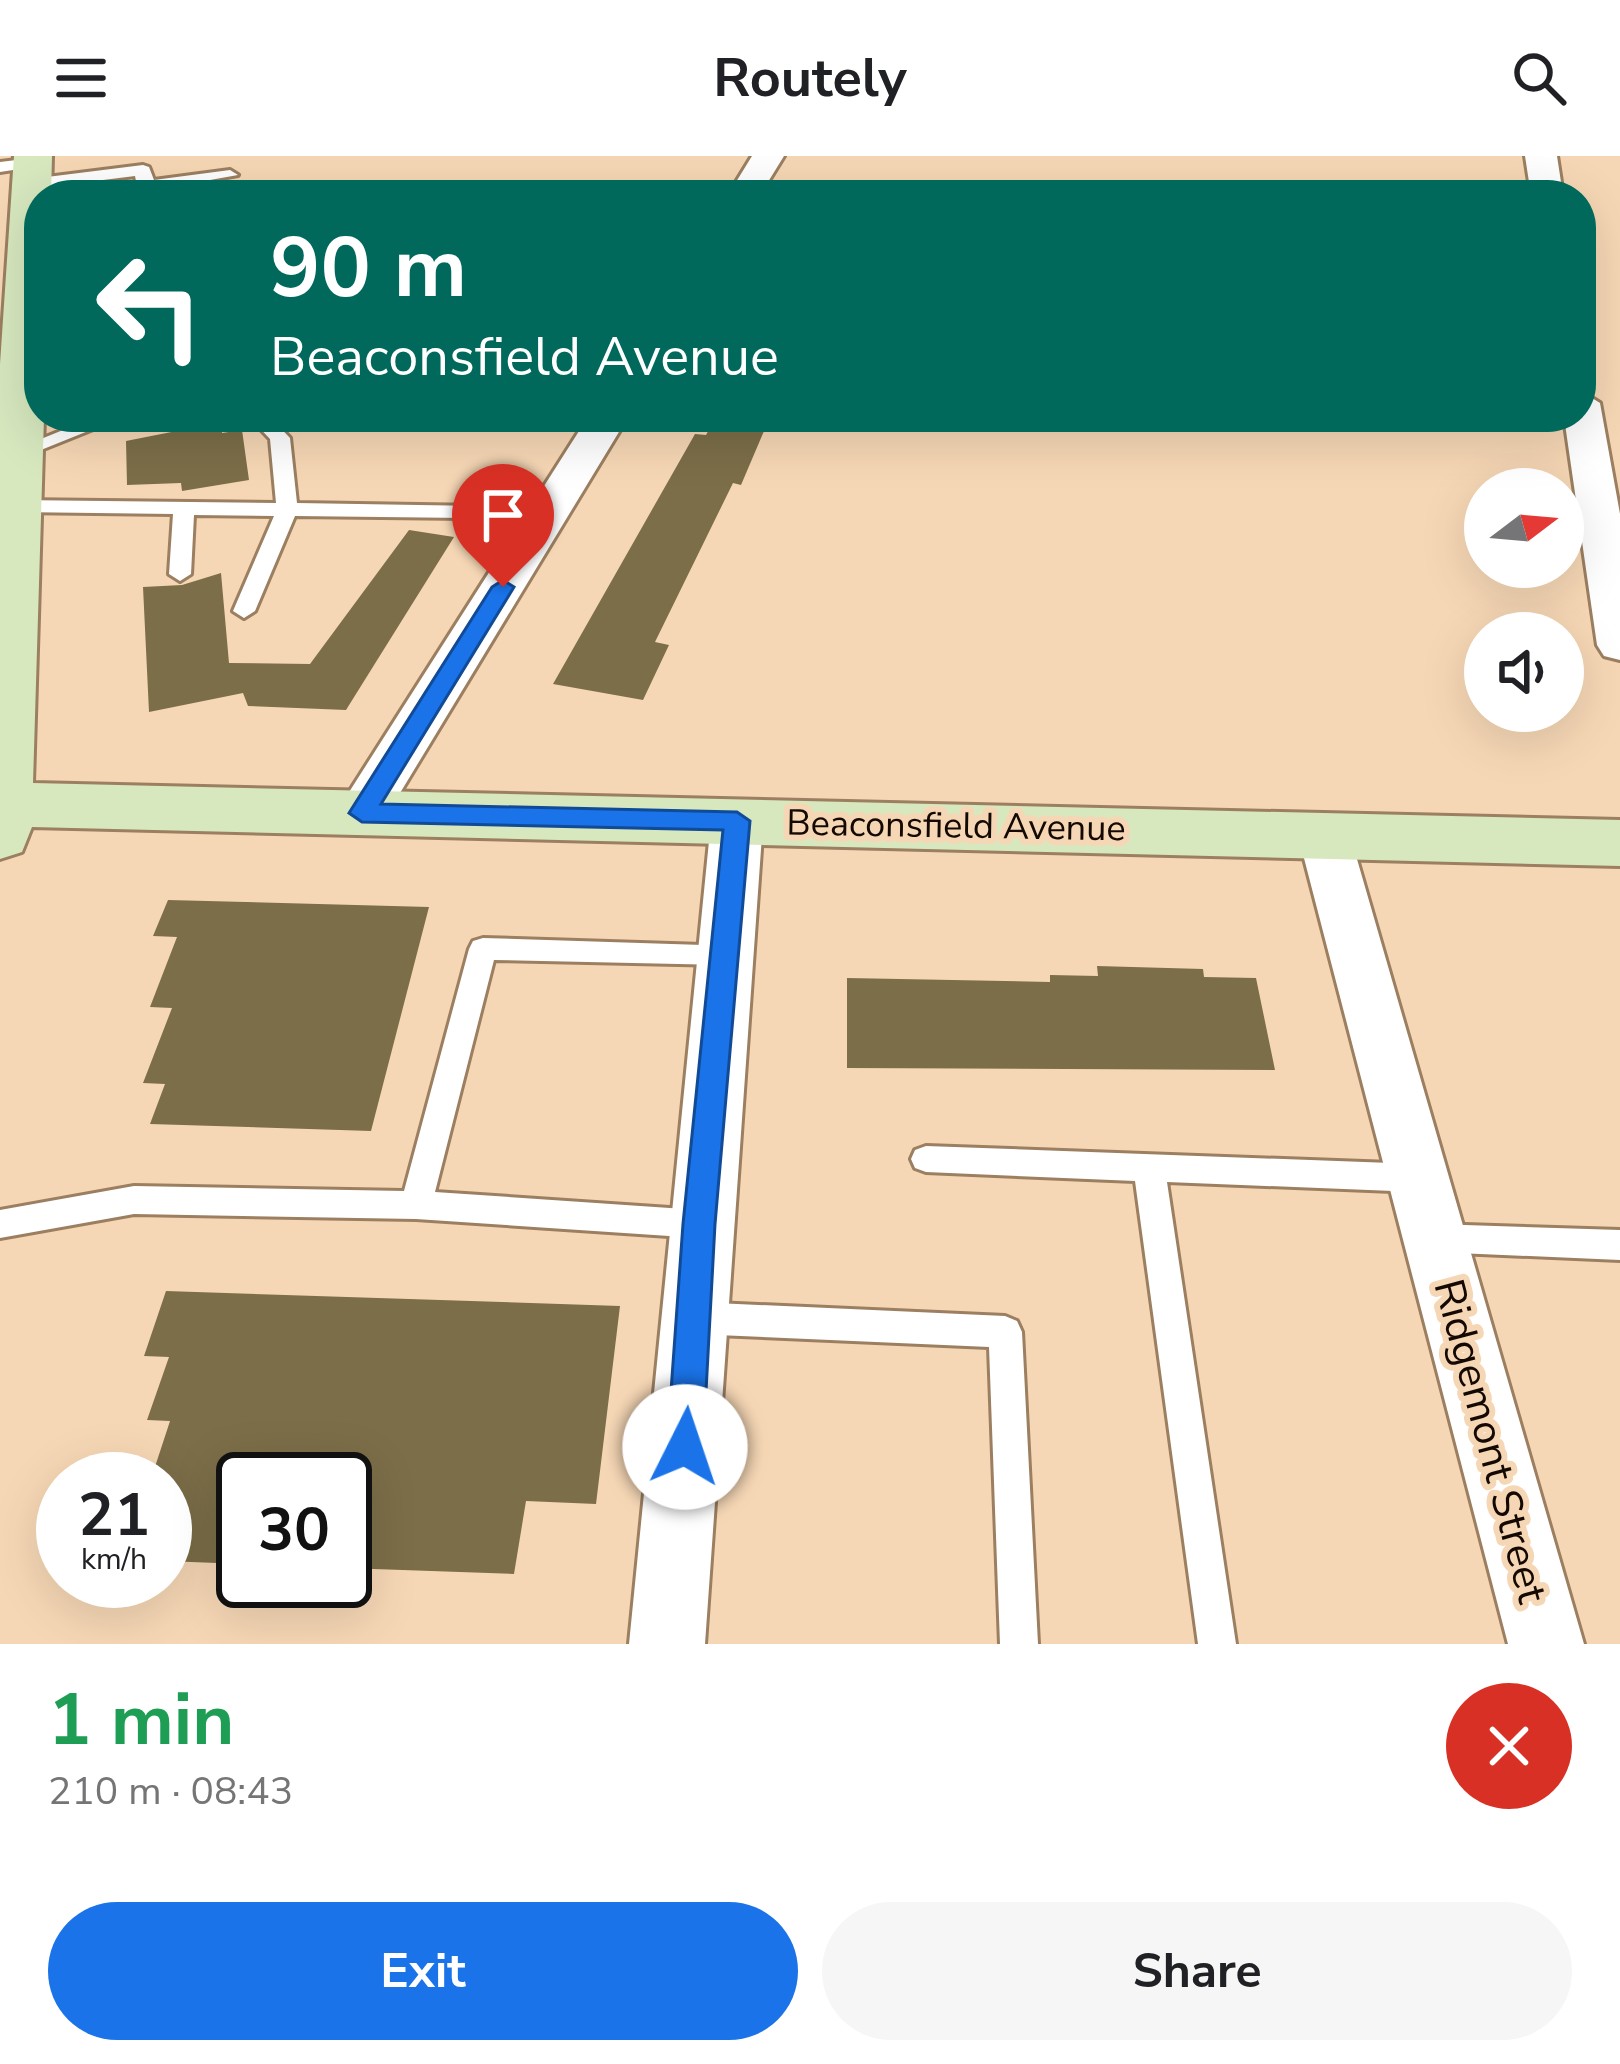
<!DOCTYPE html>
<meta charset="utf-8">
<style>
:root{--surface:#fff;--page:#f6f6f6;--text:#202124;--muted:#757577;--accent:#1a73e8}
body{margin:0;font-family:"Nunito Sans",sans-serif;background:var(--page);color:var(--text);height:100vh;display:flex;flex-direction:column;font-size:45px;white-space:nowrap}
*{box-sizing:border-box;margin:0}
p{font-size:39px;color:var(--muted)}
.icon{flex:none;width:66px;height:66px;fill:none;stroke:currentColor;stroke-width:2;stroke-linecap:round;stroke-linejoin:round}
.map{position:relative;height:1488px;overflow:hidden}
.details{display:flex;flex-direction:column;background:var(--surface);flex:1}
.details>*{flex:none}
.hud{position:absolute;left:24px;top:24px;width:1572px;height:252px;border-radius:48px;box-shadow:0 12px 48px #0002;background:#00695c;color:#fff;overflow:hidden}
.needle{width:78px;rotate:74deg}
.buttons{position:absolute;left:1464px;top:312px;display:grid;gap:24px}
.buttons a{display:grid;place-items:center;width:120px;height:120px;border-radius:50%;background:var(--surface);box-shadow:0 12px 48px #0002;font-size:60px}
.speed{position:absolute;left:36px;top:1296px;display:flex;gap:24px;font-size:60px;font-weight:700;text-align:center}
.speed>*{display:grid;place-content:center;width:156px;height:156px;border-radius:50%;background:var(--surface);box-shadow:0 12px 48px #0002;line-height:1}
.speed small{font-size:30px;font-weight:400}
.speed .limit{border:6px solid #111;border-radius:18px;background:#fff;color:#111}
.pin{position:absolute;display:grid;place-items:center;width:102px;height:102px;color:#fff;margin:-123px -51px;border-radius:50% 50% 50% 0;rotate:-45deg;box-shadow:0 0 12px #0007}
.pin .icon{rotate:45deg}
.me{position:absolute;width:132px;margin:-66px;rotate:4deg;stroke-linejoin:round;filter:drop-shadow(0 0 9px #0008)}
.turn{display:flex;align-items:center;gap:42px;height:252px;padding:0 48px;font-size:54px}
.turn .icon{width:156px;height:156px;stroke-width:2.5}
.turn b{display:block;font-size:84px;line-height:102px}
.round{display:grid;place-items:center;flex:none;width:126px;height:126px;border-radius:63px;background:var(--page)}
.overview{display:flex;align-items:center;justify-content:space-between;height:204px;padding:0 48px}
h1{font-size:72px;font-weight:700;line-height:90px;color:#1e9e55}
.primary-button{display:flex;gap:24px;margin-top:auto;padding:24px 48px}
.primary-button a{flex:1;height:138px;border-radius:72px;background:var(--accent);color:#fff;font-size:48px;font-weight:700;line-height:138px;text-align:center}
.primary-button a+a{background:var(--page);color:var(--text)}
header{display:flex;justify-content:space-between;align-items:center;height:156px;padding:0 48px;background:var(--surface);font-size:54px;font-weight:700}
.map>svg:first-child{display:block}
</style>
<header><svg class="icon" aria-label="menu" viewBox="0 0 24 24"><path d="M4 6h16M4 12h16M4 18h16"/></svg>Routely<svg class="icon" aria-label="search" viewBox="0 0 24 24"><circle cx="10" cy="10" r="6"/><path d="M15 15l6 6"/></svg></header>
<div class="map">
<svg width="1620" height="1488" viewBox="0 0 1620 1488">
<rect width="100%" height="100%" fill="#f6d7b5"/>
<path fill="#7c6e48" d="M716 261H770L741 329 733 327 655 486 669 489 643 544 553 528 695 278 706 279Z
M222 266V277L242 274 249 324 182 335 181 327 127 329 126 285Z
M409 374 454 381 346 554 248 550 243 537 149 556 143 431 182 429 221 417 229 507 310 508Z
M168 744 429 751 371 975 150 968 165 928 143 927 172 852 150 851 177 781 153 780Z
M1097 810 1203 813 1204 821 1256 822 1275 914 847 912V822L1050 826V819L1098 820Z
M166 1135 620 1150 596 1348 526 1345 514 1418 345 1412V1323H243V1408L165 1405V1323H151L170 1265 147 1264 169 1201 144 1200Z"/>
<g fill="none" stroke-linecap="round" stroke-linejoin="round">
<defs>
<path id="lane" d="M33 2 41 7 39 10 0 16V6Z
M143 9 149 11 154 24 230 14 238 19 154 34 137 30 135 20 31 33 23 28 31 23Z
M95 261H123L26 300 19 302 9 296Z
M249 261H270L290 282 297 347 549 351 560 357 549 363 295 360 255 455 244 462 233 455 274 360 194 359 191 418 180 425 169 418 173 358 17 356 7 350 17 344 276 347 270 283Z
M483 782 734 790 738 798 734 806 724 809 494 804 435 1036 699 1054 710 1058 715 1068 710 1078 699 1082 416 1063 134 1058 0 1082V1054L134 1030 404 1035 469 793 473 785Z
M926 990 1418 1008 1429 1012 1434 1022 1429 1032 1418 1036 1167 1026 1236 1488H1198L1135 1025 926 1016 915 1012 911 1003 915 994Z
M1434 1068 1620 1074V1104L1434 1096 1423 1092 1418 1082 1423 1072Z
M694 1146 1005 1160 1017 1165 1022 1176 1038 1488H1000L989 1191 694 1178 682 1173 677 1162 682 1151Z"/>
<path id="street" d="M752 0H784L760 39H728Z
M1525 0H1557L1563 39H1531Z
M1581 235 1600 247 1620 358V504L1604 500 1597 489 1564 261H1581Z
M588 261H628L380 670 362 675 344 670 336 657 344 644Z
M737 646 755 652 763 665 705 1488H629L711 665 719 652Z
M1324 660 1342 666 1350 679 1584 1488H1508L1298 679 1306 666Z"/>
<path id="secondary" d="M14 0H52L51 39H39V261H44L33 627 1620 664V710L32 671 22 696 0 703V208Z"/>
</defs>
<use href="#lane" stroke="#9b7f60" stroke-width="6"/>
<use href="#street" stroke="#9b7f60" stroke-width="6"/>
<use href="#secondary" stroke="#9b7f60" stroke-width="6"/>
<use href="#lane" fill="#fff" fill-rule="evenodd"/>
<use href="#street" fill="#fff" fill-rule="evenodd"/>
<use href="#secondary" fill="#d7e8bf" fill-rule="evenodd"/>
</g>
<path fill="#1a73e8" stroke="#114b97" stroke-width="3" d="M503 424 514 431 381 648 737 656 750 665 715 1068 703 1291 697 1303 685 1309 672 1303 667 1291 683 1068 723 674 362 666 349 657 492 431Z"/>
<g text-anchor="middle" dominant-baseline="central" stroke-width="12" stroke-linejoin="round" paint-order="stroke">
<g font-size="36" fill="#130901" stroke="#f6d7b5">
<text transform="translate(956 670) rotate(1)">Beaconsfield Avenue</text>
</g>
<g font-size="42" fill="#130901" stroke="#f6d7b5">
<text transform="translate(1490 1285) rotate(75)">Ridgemont Street</text>
</g>
</g>
</svg>
<div class="buttons">
<a><svg class="needle" viewBox="-14 -14 28 28"><path d="M0-13l5 13h-10z" fill="#e53935"/><path d="M0 13l5-13h-10z" fill="#757577"/></svg></a>
<a><svg class="icon" aria-label="sound" viewBox="0 0 24 24"><path d="M4 9h4l5-4v14l-5-4H4zM17 9q2 3 0 6"/></svg></a>
</div>
<div class="speed"><div>21<small>km/h</small></div><div class="limit">30</div></div>
<div class="pin" style="left:503px;top:431px;background:#d93025"><svg class="icon" aria-label="arrive" viewBox="0 0 24 24"><path d="M6 21V4h12l-3 4 3 4H6"/></svg></div>
<svg class="me" style="left:685px;top:1291px" viewBox="-20 -20 40 40"><circle r="19" fill="#fff"/><path d="M0-13L10 11 0 6-10 11z" fill="#1a73e8"/></svg>
<div class="hud">
<div class="turn"><svg class="icon" aria-label="left" viewBox="0 0 24 24"><path d="M17 20v-9H6M10 6l-5 5 5 5"/></svg><div><b>90 m</b>Beaconsfield Avenue</div></div>
</div>
</div>
<section class="details">
<div class="overview"><div><h1>1 min</h1><p>210 m · 08:43</p></div><a class="round" style="background:#d93025;color:#fff"><svg class="icon" aria-label="close" viewBox="0 0 24 24"><path d="M6 6l12 12M18 6L6 18"/></svg></a></div>
<div class="primary-button"><a>Exit</a><a>Share</a></div>
</section>
